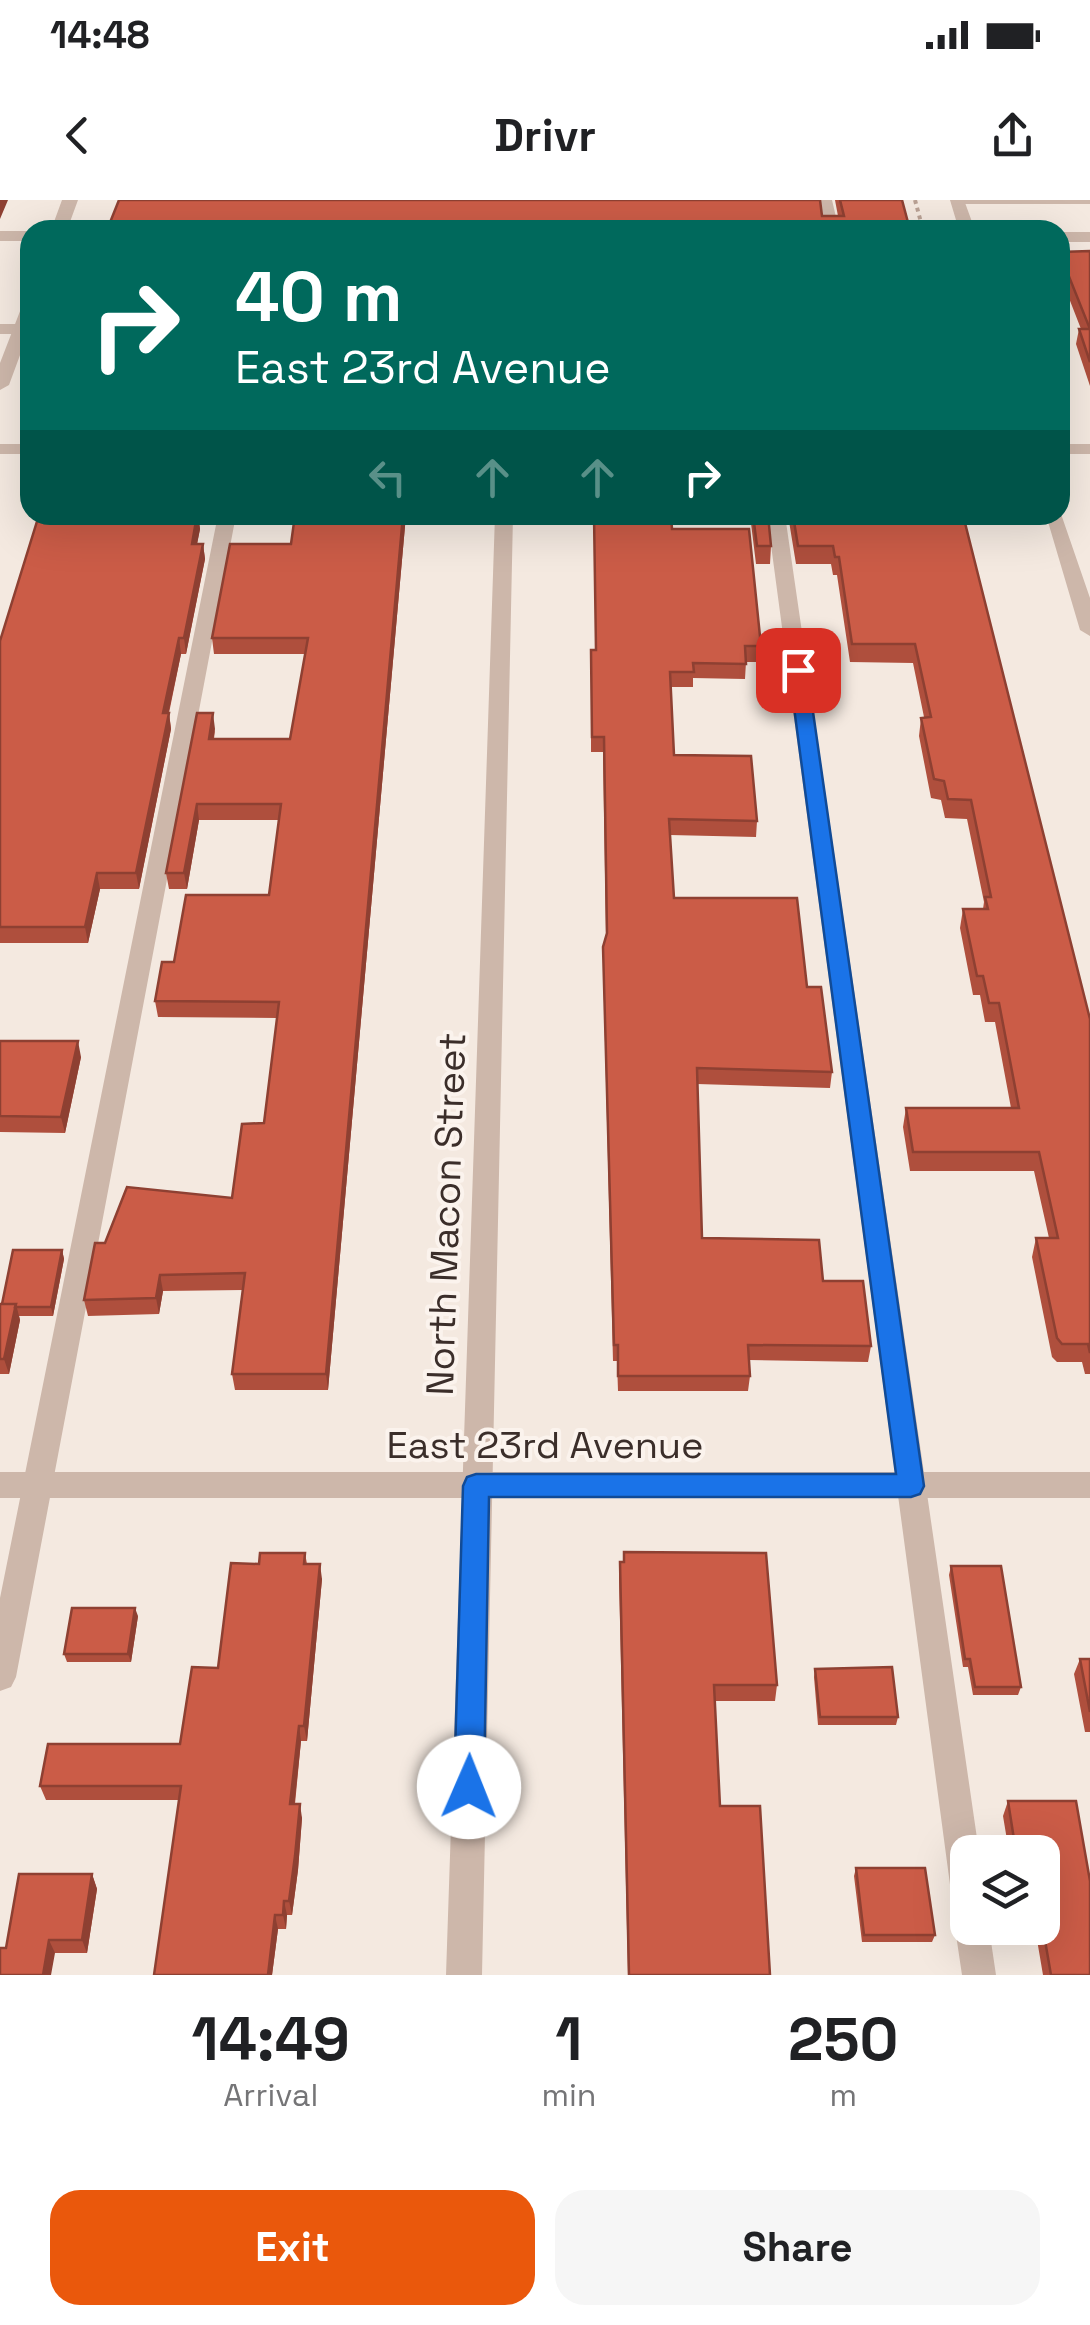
<!DOCTYPE html>
<style>
:root{--surface:#fff;--page:#f6f6f6;--text:#202124;--muted:#757577;--accent:#ea580c}
body{margin:0;font-family:"Space Grotesk",sans-serif;background:var(--page);color:var(--text);height:100vh;display:flex;flex-direction:column;font-size:38px;white-space:nowrap}
*{box-sizing:border-box;margin:0}
p{font-size:32px;color:var(--muted)}
.icon{flex:none;width:55px;height:55px;fill:none;stroke:currentColor;stroke-width:2;stroke-linecap:round;stroke-linejoin:round}
.map{position:relative;height:1775px;overflow:hidden}
.drawer{display:flex;flex-direction:column;background:var(--surface);flex:1}
.drawer>*{flex:none}
.top-card{position:absolute;left:20px;top:20px;width:1050px;height:305px;border-radius:30px;box-shadow:0 10px 40px #0002;background:#00695c;color:#fff;overflow:hidden}
.controls{position:absolute;left:950px;top:1635px;display:grid;gap:20px}
.controls a{display:grid;place-items:center;width:110px;height:110px;border-radius:20px;background:var(--surface);box-shadow:0 10px 40px #0002;font-size:50px}
.pin{position:absolute;display:grid;place-items:center;width:85px;height:85px;color:#fff;margin:-42px;border-radius:20px;box-shadow:0 5px 15px #0006}
.me{position:absolute;width:110px;margin:-55px;rotate:1deg;stroke-linejoin:round;filter:drop-shadow(0 0 8px #0008)}
.turn{display:flex;align-items:center;gap:35px;height:210px;padding:0 50px;font-size:45px}
.turn .icon{width:130px;height:130px;stroke-width:2.5}
.turn b{display:block;font-size:70px;line-height:85px}
.lanes{display:flex;align-items:center;height:95px;padding:0 50px;background:#0003;justify-content:center;gap:50px;direction:ltr}
.lanes .off{opacity:.35}
.eta{display:flex;justify-content:space-evenly;align-items:center;height:170px;text-align:center}
.eta b{font-size:60px;font-weight:700;line-height:70px}
.action{display:flex;gap:20px;margin-top:auto;padding:20px 50px}
.action a{flex:1;height:115px;border-radius:30px;background:var(--accent);color:#fff;font-size:40px;font-weight:700;line-height:115px;text-align:center}
.action a+a{background:var(--page);color:var(--text)}
.status{display:flex;justify-content:space-between;align-items:center;height:70px;padding:0 50px;background:var(--surface);direction:ltr}
.status svg{height:28px;fill:currentColor}
header{display:flex;justify-content:space-between;align-items:center;height:130px;padding:0 50px;background:var(--surface);font-size:45px;font-weight:700}
.map>svg:first-child{display:block}
</style>
<div class="status"><b>14:48</b><svg viewBox="0 0 49 12"><path d="M0 12V9h3v3zM5 12V6h3v6zM10 12V3h3v9zM15 12V0h3v12zM26 1h20v11H26zM47 4h2v5h-2z"/></svg></div>
<header><svg class="icon" aria-label="back" viewBox="0 0 24 24"><path d="M15 5l-7 7 7 7"/></svg>Drivr<svg class="icon" aria-label="share" viewBox="0 0 24 24"><path d="M12 15V3M7 8l5-5 5 5M5 13v7h14v-7"/></svg></header>
<div class="map">
<svg width="1090" height="1775" viewBox="0 0 1090 1775">
<rect width="100%" height="100%" fill="#f4e9e0"/>
<g fill="none" stroke-linecap="round" stroke-linejoin="round">
<path stroke="#b9a194" stroke-width="4" stroke-dasharray="4 4" stroke-linecap="butt" d="M915 0 923 30"/>
<path fill="#cdb7aa" fill-rule="evenodd" d="M818 0H832L839 30H823Z
M950 0H1090V4H958Z
M0 124H21L29 129 21 134H0Z
M218 315H236L16 1477 11 1487 0 1491V1398Z
M767 315H785L979 1652H968V1708L956 1704 951 1692Z
M968 1713V1728H989L996 1775H962L955 1728 960 1716Z"/>
<path fill="#cdb7aa" fill-rule="evenodd" d="M62 0H78L67 30H51Z
M0 31H30V41H0Z
M1060 32H1090V42H1060Z
M30 101V128L9 185 0 190V163L22 106Z
M495 315H513L482 1775H446Z"/>
<path fill="#cdb7aa" fill-rule="evenodd" d="M950 0H964L975 30H959Z
M0 244H30V254H0Z
M1060 244H1090V254H1060Z
M1060 311 1090 398V436L1080 430 1046 315H1060Z
M0 1272H1090V1298H0Z"/>
</g>
<path fill="#af4f3d" d="M835 0H902L910 30 822 16H838Z
M1090 51V186L1076 144 1079 129H1081L1060 75V52Z
M198 315 200 329 197 344H203L205 359 186 454H181L169 513 171 529 139 689H100L88 743H0V441Z
M406 315 328 1190H235L232 1174 243 1090 163 1091 159 1114 88 1116 84 1100 105 1043 232 998 264 923 277 818 158 817 155 801 174 762 269 695 279 620H199L187 689H169L166 673 215 529 214 539H290L305 454H214L212 438 291 344Z
M750 315H768L771 346 770 364H756Z
M788 315H963L1090 819V1174H1085L1082 1162H1057L1052 1157 1032 1057 1036 1038H1049L1034 971H910L903 927 906 908H1011L995 822H985L980 795H973L960 728 963 709H983L984 702 967 619 945 618 941 600 931 598 919 536 921 518 924 517 913 463 850 462 837 375H833L831 364H796Z
M672 329 761 446 760 462H746L745 479 693 478V487H671L674 555 757 621 756 637 670 635 674 698 807 787 832 872 830 888 697 884 702 1038 823 1081 871 1146 868 1162 749 1160 750 1176 748 1191H618L617 1161H613L603 763V747L606 735 603 552H591V450H596Z
M0 841 81 857 65 933 0 932Z
M62 1050 64 1059 53 1116H19L20 1120 9 1174H0V1104H2Z
M624 1352 777 1485 775 1501H715L720 1606 770 1775H628L619 1378 620 1362H623Z
M305 1353 307 1364 322 1379 307 1541H301L295 1604 302 1618 298 1670 292 1715H287L286 1729H278L272 1775H154L179 1600H46L40 1586 180 1544 218 1468 259 1364Z
M951 1366 1021 1487 1018 1495H973L968 1467H963L949 1375Z
M138 1416 131 1462H67L64 1454Z
M1080 1459H1090V1532H1085L1074 1474Z
M815 1469 898 1517 896 1525H818L814 1477Z
M1008 1601H1076L1090 1681V1775H1043L1035 1728H1042V1652H1009L1003 1616Z
M856 1668 935 1735 932 1742H862L854 1676Z
M92 1674 97 1689 87 1753H55L6 1748Z"/>
<path fill="#8e4032" d="M0 0H8L0 19Z
M198 315 200 329 194 359 192 344Z
M403 315H406L328 1190 326 1174Z
M203 344 205 359 186 454 184 438Z
M179 438 181 454 165 529 163 513Z
M169 513 171 529 139 689 136 673Z
M213 513 215 529 211 555 209 539Z
M197 604 199 620 187 689 184 673Z
M97 673 100 689 88 743 85 727Z
M78 841 81 857 65 933 61 917Z
M62 1050 64 1059 53 1116 51 1107Z
M160 1075 163 1091 159 1114 156 1098Z
M16 1104 20 1120 9 1174 4 1159Z
M320 1364 322 1379 307 1541 304 1526Z
M135 1408 138 1416 131 1462 128 1454Z
M299 1526 301 1541 293 1618 290 1604Z
M300 1604 302 1618 298 1670 292 1715 289 1701Z
M92 1674 97 1689 87 1753 82 1740Z
M284 1701 287 1715 286 1729 283 1715Z
M275 1715 278 1729 272 1775H268Z
M49 1740 55 1753 51 1775H43Z"/>
<path fill="#cb5c47" stroke="#8e4032" stroke-width="2.5" d="M119 0H820L822 16H844L840 0H902L910 30H107Z
M1090 51V129L1060 54V52Z
M1079 129H1090V162Z
M39 315H197L192 344H203L184 438H179L163 513H169L136 673H97L85 727H0V441Z
M295 315H403L326 1174H232L245 1073 160 1075 156 1098 84 1100 95 1043H105L127 987 232 998 242 924 264 923 279 802 155 801 162 762H174L186 695H269L281 604H197L184 673H166L197 513H213L209 539H290L308 438H212L230 344H291Z
M594 315H671L672 329H749L761 446H745L746 464 693 463 694 472H670L674 555 751 556 757 621 669 619 674 698H797L807 787H821L832 872 697 868 702 1038 819 1040 823 1081H863L871 1146 748 1145 750 1176H618V1145H614L603 747 607 733 604 537H592L591 450H596Z
M753 315H768L771 346H757Z
M793 315H963L1090 819V1153L1088 1144H1062L1057 1138 1036 1038H1058L1039 952H913L906 908H1019L999 803H989L983 776H977L963 709H988L985 697H991L971 600 948 599 944 581 934 579 921 518 931 517 915 444H852L839 357H835L833 346H798Z
M0 841H78L61 917 0 916Z
M13 1050H62L51 1107H15L16 1104H2Z
M0 1104H16L4 1159H0Z
M624 1352 766 1353 777 1485H714L720 1606H760L770 1775H629L620 1362H624Z
M260 1353H305L304 1364H320L304 1526H299L290 1604H300L295 1656 289 1701H284L283 1715H275L268 1775H154L181 1586H40L48 1544H180L192 1467 218 1468 231 1363 259 1364Z
M951 1366H1001L1021 1487H975L970 1459H965Z
M72 1408H135L128 1454H64Z
M1080 1459H1090V1512Z
M892 1467 898 1517H820L815 1469Z
M1008 1601H1076L1090 1681V1775H1051L1042 1723V1652H1016Z
M856 1668H925L935 1735H864Z
M19 1674H92L82 1740H49L43 1775H0V1748H6Z"/>
<path fill="#1a73e8" stroke="#114b97" stroke-width="2.5" d="M798 465 807 470 924 1286 920 1294 911 1297H489L484 1587 480 1597 469 1601 458 1597 454 1587 463 1286 467 1277 476 1274H896L789 470Z"/>
<g text-anchor="middle" dominant-baseline="central" stroke-width="8" stroke-linejoin="round" paint-order="stroke">
<g font-size="38" fill="#3b2e2a" stroke="#fbf3ed">
<text transform="translate(446 1014) rotate(-88)">North Macon Street</text>
<text x="545" y="1245">East 23rd Avenue</text>
</g>
</g>
</svg>
<div class="controls">
<a><svg class="icon" aria-label="layers" viewBox="0 0 24 24"><path d="M12 4l9 5-9 5-9-5zM3 14l9 5 9-5"/></svg></a>
</div>
<div class="pin" style="left:798px;top:470px;background:#d93025"><svg class="icon" aria-label="arrive" viewBox="0 0 24 24"><path d="M6 21V4h12l-3 4 3 4H6"/></svg></div>
<svg class="me" style="left:469px;top:1587px" viewBox="-20 -20 40 40"><circle r="19" fill="#fff"/><path d="M0-13L10 11 0 6-10 11z" fill="#1a73e8"/></svg>
<div class="top-card">
<div class="turn"><svg class="icon" aria-label="right" viewBox="0 0 24 24"><path d="M7 20v-9h11M14 6l5 5-5 5"/></svg><div><b>40 m</b>East 23rd Avenue</div></div>
<div class="lanes"><svg class="icon off" aria-label="left" viewBox="0 0 24 24"><path d="M17 20v-9H6M10 6l-5 5 5 5"/></svg><svg class="icon off" aria-label="ahead" viewBox="0 0 24 24"><path d="M12 20V5M6 11l6-6 6 6"/></svg><svg class="icon off" aria-label="ahead" viewBox="0 0 24 24"><path d="M12 20V5M6 11l6-6 6 6"/></svg><svg class="icon" aria-label="right" viewBox="0 0 24 24"><path d="M7 20v-9h11M14 6l5 5-5 5"/></svg></div>
</div>
</div>
<section class="drawer">
<div class="eta">
<div><b>14:49</b><p>Arrival</p></div>
<div><b>1</b><p>min</p></div>
<div><b>250</b><p>m</p></div>
</div>
<div class="action"><a>Exit</a><a>Share</a></div>
</section>
